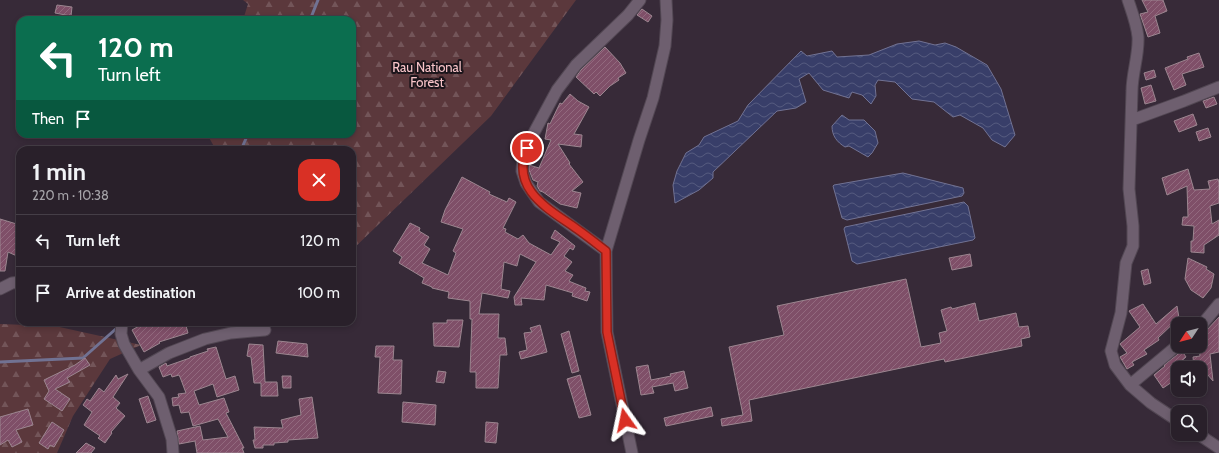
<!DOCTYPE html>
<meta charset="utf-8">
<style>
:root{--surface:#29202a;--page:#312832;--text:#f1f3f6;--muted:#a5a3a8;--line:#453e47}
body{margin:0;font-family:Cabin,sans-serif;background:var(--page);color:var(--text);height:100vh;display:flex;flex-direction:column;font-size:15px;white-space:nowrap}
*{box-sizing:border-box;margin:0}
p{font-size:13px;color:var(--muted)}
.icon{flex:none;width:22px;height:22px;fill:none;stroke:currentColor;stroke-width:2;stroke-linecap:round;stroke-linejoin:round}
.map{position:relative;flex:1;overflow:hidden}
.drawer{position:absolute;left:16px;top:146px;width:340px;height:180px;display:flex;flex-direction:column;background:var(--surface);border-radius:12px;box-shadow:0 2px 6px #0003,0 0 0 1px var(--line)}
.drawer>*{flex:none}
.guide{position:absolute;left:16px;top:16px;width:340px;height:122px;border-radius:12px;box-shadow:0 2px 6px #0003,0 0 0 1px var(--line);background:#0b6e4f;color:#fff;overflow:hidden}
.needle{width:26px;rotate:234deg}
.tools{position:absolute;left:1171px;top:317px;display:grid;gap:8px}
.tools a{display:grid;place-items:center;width:36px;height:36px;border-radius:8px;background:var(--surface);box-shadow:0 2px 6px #0003,0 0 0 1px var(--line);font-size:20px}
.pin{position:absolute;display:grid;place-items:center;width:34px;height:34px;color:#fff;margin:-17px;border:2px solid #fff;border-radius:50%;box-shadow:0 1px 4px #0007}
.me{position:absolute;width:44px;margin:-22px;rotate:348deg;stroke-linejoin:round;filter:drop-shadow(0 0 3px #0008)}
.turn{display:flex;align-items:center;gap:14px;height:84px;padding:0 16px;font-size:18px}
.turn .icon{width:52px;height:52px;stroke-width:2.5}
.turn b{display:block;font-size:28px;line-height:34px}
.then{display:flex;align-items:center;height:38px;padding:0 16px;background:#0003;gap:8px;font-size:15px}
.round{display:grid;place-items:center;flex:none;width:42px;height:42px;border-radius:12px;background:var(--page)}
.overview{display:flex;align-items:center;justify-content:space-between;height:68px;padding:0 16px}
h1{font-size:24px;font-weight:700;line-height:30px}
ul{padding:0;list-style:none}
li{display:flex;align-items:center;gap:12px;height:52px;padding:0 16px;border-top:1px solid var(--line)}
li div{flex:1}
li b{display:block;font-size:15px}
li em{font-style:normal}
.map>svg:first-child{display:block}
</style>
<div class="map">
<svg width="1219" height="453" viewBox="0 0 1219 453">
<defs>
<pattern id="forest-firs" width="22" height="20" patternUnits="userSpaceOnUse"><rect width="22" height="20" fill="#5b383c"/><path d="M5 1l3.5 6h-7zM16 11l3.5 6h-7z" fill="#735559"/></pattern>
<pattern id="water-waves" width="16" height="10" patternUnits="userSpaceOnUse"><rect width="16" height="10" fill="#383e69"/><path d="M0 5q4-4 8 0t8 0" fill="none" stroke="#555a7f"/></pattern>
<pattern id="building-hatch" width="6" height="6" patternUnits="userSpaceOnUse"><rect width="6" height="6" fill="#7f4f68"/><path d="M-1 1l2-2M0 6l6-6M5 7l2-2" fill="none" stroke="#92697e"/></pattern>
</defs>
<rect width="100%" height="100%" fill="#372a38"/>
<path fill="url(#forest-firs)" d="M243 0H576L491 116 352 250V150H216L207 134H352V20H243L248 4Z
M0 324 55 326 141 345 110 359 73 416 57 453H0Z"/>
<path fill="url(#water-waves)" stroke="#717293" d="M919 41 935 45 945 43 956 47 987 65 1001 89 1015 135 1005 147 992 140 983 128 960 115 953 117 934 102 912 99 895 82 878 80 875 85 876 96 871 104 862 95 852 92 849 98 823 90 809 73 799 79 806 102 796 108 777 111 713 172V178L699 190 675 203 673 185 677 171 686 153 699 145 704 137 738 121 748 105 801 51 807 56 832 51 837 57 869 55 897 44Z
M842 115 849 120H864L875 131 878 143 872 153 868 157 849 146 845 147C837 142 832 136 832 126Z
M903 173 963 188 964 193 962 196 847 220 842 218 833 186 834 185Z
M964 202 968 206 975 238 973 240 857 264 852 261 844 229 845 227Z"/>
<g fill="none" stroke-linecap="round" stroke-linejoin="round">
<path stroke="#717293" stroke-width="3" d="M310 20 318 0
M241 150 248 134
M0 362 83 358 118 327"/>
</g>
<path fill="url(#building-hatch)" stroke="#9c8690" d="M1142 0H1163L1167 11 1155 16 1160 33 1148 37 1140 14 1148 12Z
M57 5 72 7 71 16 55 13Z
M642 9 652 16 648 22 637 15Z
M605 47 620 63 626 73 618 78 619 80 610 86 600 96 596 92 594 94 576 77 581 70Z
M1199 53 1204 67 1182 74 1186 85 1174 90 1165 68 1188 59 1187 57Z
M1154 70 1156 77 1146 80 1144 73Z
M1151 85 1156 101 1145 104 1141 88Z
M570 94 578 101 589 107 574 134 582 135 581 147 558 144 570 163 569 164 583 182 572 191 581 193 577 208 560 204 543 192 540 191 537 186 538 182 533 180 529 170V165L539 168 551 140 545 139 548 123 550 124 560 103 562 104Z
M1214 97 1217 104 1206 108 1203 101Z
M1193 114 1197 125 1179 132 1174 121Z
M1208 128 1211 137 1199 141 1196 132Z
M1188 169 1194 190 1210 189 1208 181 1218 179 1219 183V203L1210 206 1212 224 1219 220V235L1204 245V253L1191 252V241H1193L1194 226 1182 225 1183 217H1188L1187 186 1167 195 1162 178Z
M462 177 490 192 489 194 507 202 509 198 516 202 503 228 506 229 505 232 518 239 523 235 529 243 551 255 560 242 551 238 555 230 575 246 573 250 570 248 564 256 572 262 565 271 573 275 569 281 571 282 586 288 585 291 590 292 587 301 572 296 573 293 546 285 544 300 521 298 522 305H515L514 297 536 262 520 254 517 266 504 262 501 289 510 291 508 298 482 293 479 314H499L498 338H505L507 355H500L498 388H476V372H470L472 319H470V301L448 298 449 292 432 288V287L422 283 424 278 399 263 402 257 393 251 410 223 420 228 419 231 429 237 424 245 430 249 422 263 448 275 456 253 453 251 463 229 441 222 445 210Z
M0 219 20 225V250L17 256 8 252 5 271H0Z
M970 254 972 266 952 270 949 258Z
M1188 258 1207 267 1206 269 1214 274 1211 288 1203 298 1191 290 1185 279Z
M1148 269 1151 283 1144 285 1141 271Z
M906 279 921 347 941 343 939 333 947 331 941 310 951 307 952 309 975 303 979 321 1016 313 1019 327 1028 326 1030 337 1021 339 1022 346 945 362 944 359 749 400 752 421 722 426 721 419 743 415 729 347 784 335 777 306Z
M1143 304 1156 324 1177 306 1179 318 1158 338 1159 340 1144 350 1147 354 1132 362 1134 365 1127 369 1120 357 1127 353 1120 344 1140 327 1129 311Z
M1219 317V352L1210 354 1213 381 1201 367 1194 368 1193 357 1200 356 1199 346H1200V334L1205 332Z
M447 320H463L459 347 434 346 433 323H447Z
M146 322H185L188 333 159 342 160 343 144 352 132 330Z
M540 325 547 352 521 359 519 352 527 350 524 333 532 332 530 328Z
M569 331 579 371 572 373 561 334Z
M278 341 307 344 308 357 276 353Z
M249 344 263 345 265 382H277L278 396H261V383H254L251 357 247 356Z
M376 346H394L393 360H402L401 394 378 393 380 357H375Z
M216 347 226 379 235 376 239 390 217 397 213 384 194 391 199 405 224 398 229 412 226 413 244 448H242L244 453H197L195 441 179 444 177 431 200 426 203 440 228 437 218 419 193 426 189 412 181 413 179 405 173 406 172 398 179 397 178 394 186 393 180 377 179 375 172 377 171 374 163 377 159 367 166 363 167 366 190 358V357L208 351 207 349Z
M1182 351 1186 357 1178 364V378L1163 388 1154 375 1165 366 1164 365Z
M85 358 90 365 67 378 70 382 55 389 70 399 62 411 44 399 49 391 44 380 75 365Z
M648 365 651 380 671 376 670 374 684 371 688 388 675 391 673 383 652 387 654 393 641 395 636 367Z
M438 371 446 372 444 383 436 382Z
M128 374 113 397 120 403 116 408 125 416 111 432 112 433 105 443 98 438 100 436 84 425 92 412 83 405 87 399 90 401 99 388 104 392 116 375 118 379Z
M580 375 591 415 579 418 567 379Z
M282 376H291V388H283Z
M148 396 156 420 147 423 139 399Z
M312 397 318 438 288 440V442L274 443V445H263V448H255L253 440H255L254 427 283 428 281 420 301 415 299 399Z
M403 402 436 405 435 425 402 422Z
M711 407 713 416 666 426 664 418Z
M28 409 33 425 16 430 22 442 12 447 8 440 0 445V417Z
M52 422 64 430 54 447 50 445 48 449 39 443Z
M486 422 498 423 496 443 485 442Z
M86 443 95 448 91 453H76Z"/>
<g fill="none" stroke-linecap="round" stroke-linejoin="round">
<defs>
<path id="street" d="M1128 0C1132 12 1137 25 1138 37 1139 55 1132 73 1132 91L1129 189 1133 226V246L1126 263 1121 313 1111 351 1115 365 1130 385 1151 403 1178 421
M1132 120 1184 101 1219 87
M606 251 539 202 526 183 522 171 523 157 530 140 557 90 576 65 628 15 640 0
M0 289 12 283 20 282
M122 322 121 334 124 344 139 370 159 397 172 439 173 453
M1200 327 1219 304
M139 370 169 353 205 339 231 333 265 330
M1130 385 1178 345
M1198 434 1219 448
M632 453 607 332 606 251 639 140 653 98 665 46 667 20 666 0"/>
</defs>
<use href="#street" stroke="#524753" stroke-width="13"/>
<use href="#street" stroke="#6e5f6f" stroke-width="11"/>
</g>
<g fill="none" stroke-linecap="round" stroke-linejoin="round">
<defs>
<path id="route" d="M527 148C510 190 549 209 577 229 587 236 597 244 606 251L607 332 625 420"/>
</defs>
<use href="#route" stroke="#8d1f18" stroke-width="10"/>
<use href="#route" stroke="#d93025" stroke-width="7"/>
</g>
<g text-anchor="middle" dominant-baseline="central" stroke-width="4" stroke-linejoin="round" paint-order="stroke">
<g font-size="13" fill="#f9c4c9" stroke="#1b151b">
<text x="427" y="67">Rau National<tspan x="427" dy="15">Forest</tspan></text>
</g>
</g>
</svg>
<div class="tools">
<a><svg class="needle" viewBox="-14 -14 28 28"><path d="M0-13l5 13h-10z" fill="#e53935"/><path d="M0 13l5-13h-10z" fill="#a5a3a8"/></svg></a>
<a><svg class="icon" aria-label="sound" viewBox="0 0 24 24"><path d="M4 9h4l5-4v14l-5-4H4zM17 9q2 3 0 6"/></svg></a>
<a><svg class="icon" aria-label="search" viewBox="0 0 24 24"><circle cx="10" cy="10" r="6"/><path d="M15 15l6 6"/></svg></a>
</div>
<div class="pin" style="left:527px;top:148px;background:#d93025"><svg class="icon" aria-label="arrive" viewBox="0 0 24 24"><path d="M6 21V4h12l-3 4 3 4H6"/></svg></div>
<svg class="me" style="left:625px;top:420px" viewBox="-20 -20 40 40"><path d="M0-17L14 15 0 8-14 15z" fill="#d93025" stroke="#fff" stroke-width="4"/></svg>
<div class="guide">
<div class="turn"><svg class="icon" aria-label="left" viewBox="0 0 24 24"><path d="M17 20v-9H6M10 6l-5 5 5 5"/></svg><div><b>120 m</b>Turn left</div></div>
<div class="then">Then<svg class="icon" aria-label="arrive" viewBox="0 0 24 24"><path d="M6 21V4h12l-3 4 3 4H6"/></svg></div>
</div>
<section class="drawer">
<div class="overview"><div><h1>1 min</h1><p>220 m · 10:38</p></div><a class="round" style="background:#d93025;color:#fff"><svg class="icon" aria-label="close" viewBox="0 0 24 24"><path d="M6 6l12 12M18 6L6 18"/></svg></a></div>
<ul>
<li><svg class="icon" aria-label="left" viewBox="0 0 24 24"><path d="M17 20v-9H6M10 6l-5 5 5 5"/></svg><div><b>Turn left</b></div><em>120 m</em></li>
<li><svg class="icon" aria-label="arrive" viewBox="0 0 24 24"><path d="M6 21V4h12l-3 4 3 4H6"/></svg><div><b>Arrive at destination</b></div><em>100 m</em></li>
</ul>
</section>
</div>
